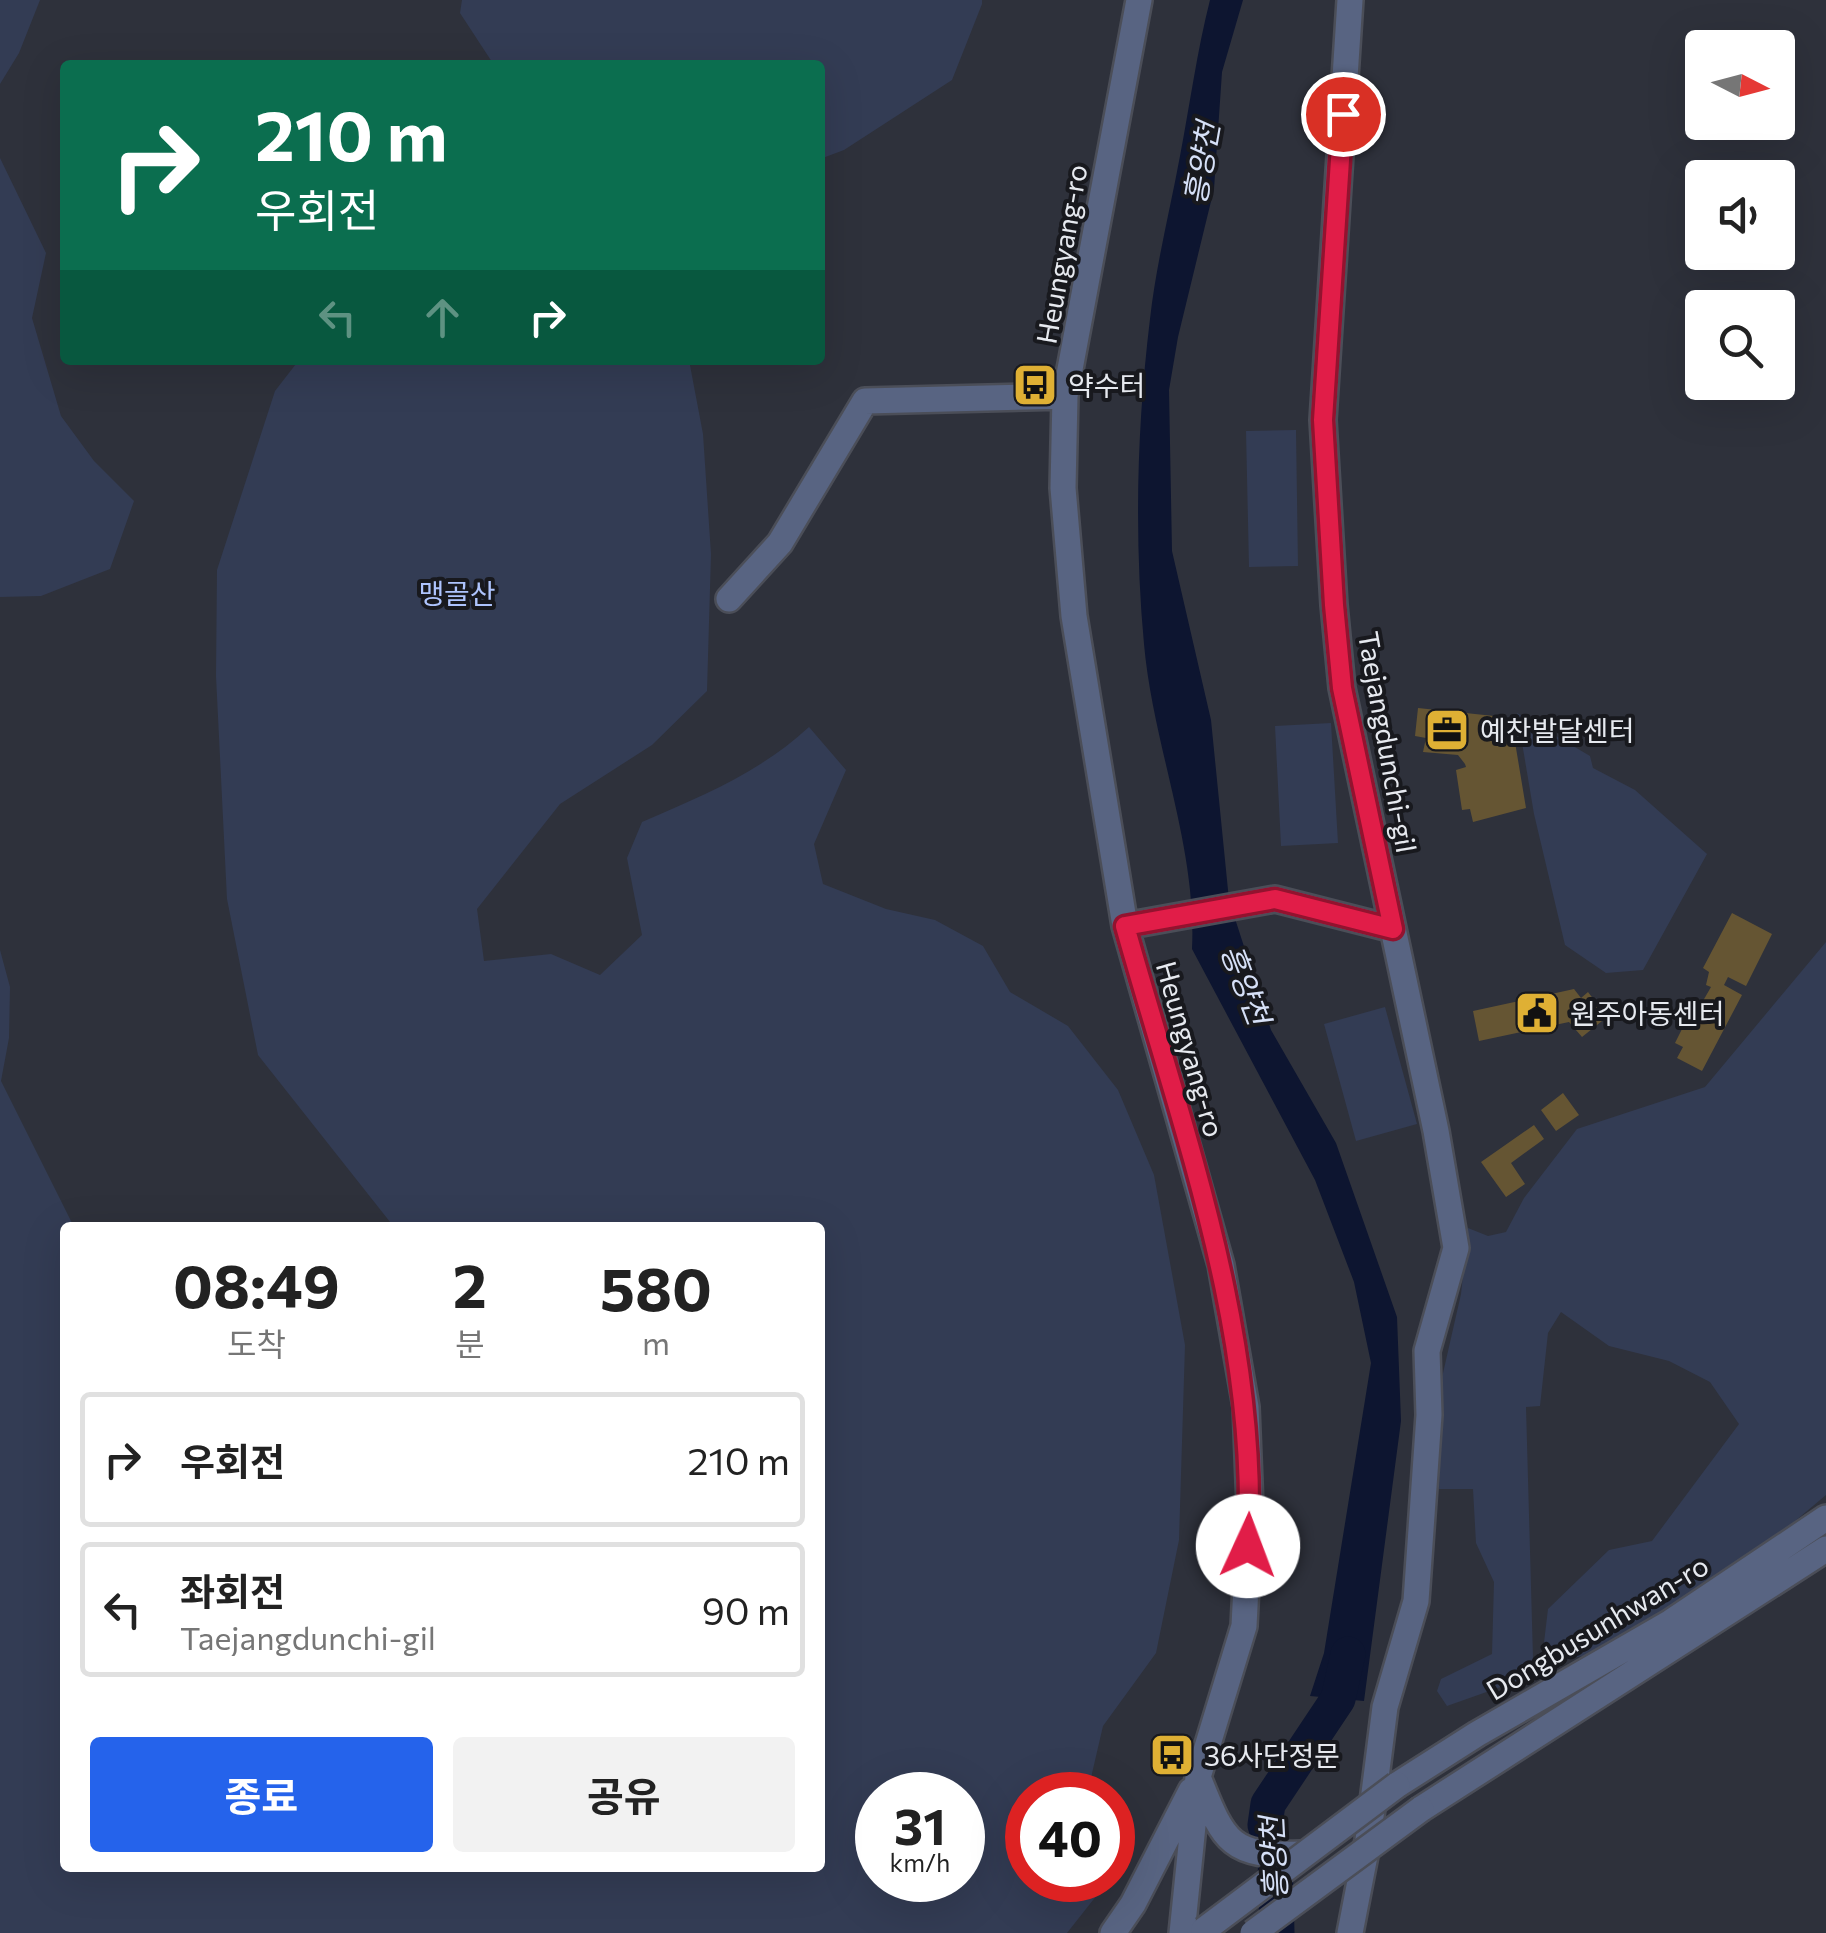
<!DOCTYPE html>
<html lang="ko">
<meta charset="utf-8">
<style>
:root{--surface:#fff;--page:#f2f2f2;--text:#222;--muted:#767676;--line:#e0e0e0;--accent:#2563eb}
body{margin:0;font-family:Commissioner,"Noto Sans KR",sans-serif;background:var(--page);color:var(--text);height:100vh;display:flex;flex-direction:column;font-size:38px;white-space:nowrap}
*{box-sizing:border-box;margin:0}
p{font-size:32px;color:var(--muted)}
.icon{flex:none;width:55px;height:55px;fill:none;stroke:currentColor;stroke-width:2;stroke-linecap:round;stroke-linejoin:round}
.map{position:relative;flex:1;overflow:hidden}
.details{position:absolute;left:60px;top:1222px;width:765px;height:650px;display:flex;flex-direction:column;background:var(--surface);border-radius:10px;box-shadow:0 10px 40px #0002}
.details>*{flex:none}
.banner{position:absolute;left:60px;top:60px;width:765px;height:305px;border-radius:10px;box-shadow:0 10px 40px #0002;background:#0b6e4f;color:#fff;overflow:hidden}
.needle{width:65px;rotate:96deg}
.fabs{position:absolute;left:1685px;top:30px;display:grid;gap:20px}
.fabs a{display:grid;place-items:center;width:110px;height:110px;border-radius:10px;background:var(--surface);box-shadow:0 10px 40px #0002;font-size:50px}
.speed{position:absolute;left:855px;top:1772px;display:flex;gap:20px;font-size:50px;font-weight:700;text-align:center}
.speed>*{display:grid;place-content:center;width:130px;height:130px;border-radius:50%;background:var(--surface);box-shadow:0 10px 40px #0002;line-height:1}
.speed small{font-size:25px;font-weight:400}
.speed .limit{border:15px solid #d22;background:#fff;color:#111}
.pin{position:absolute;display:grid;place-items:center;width:85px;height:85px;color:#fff;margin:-42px;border:5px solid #fff;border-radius:50%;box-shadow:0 2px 10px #0007}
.me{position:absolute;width:110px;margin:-55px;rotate:2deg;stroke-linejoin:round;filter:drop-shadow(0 0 8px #0008)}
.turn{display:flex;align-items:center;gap:35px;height:210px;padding:0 30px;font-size:45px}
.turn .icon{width:130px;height:130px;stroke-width:2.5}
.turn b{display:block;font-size:70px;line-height:85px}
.lanes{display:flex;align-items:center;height:95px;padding:0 30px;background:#0003;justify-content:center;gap:50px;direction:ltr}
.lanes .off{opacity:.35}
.eta{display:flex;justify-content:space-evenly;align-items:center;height:170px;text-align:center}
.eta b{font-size:60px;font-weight:700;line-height:70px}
.primary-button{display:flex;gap:20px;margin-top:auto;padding:20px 30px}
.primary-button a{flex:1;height:115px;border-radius:10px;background:var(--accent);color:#fff;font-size:40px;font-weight:700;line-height:115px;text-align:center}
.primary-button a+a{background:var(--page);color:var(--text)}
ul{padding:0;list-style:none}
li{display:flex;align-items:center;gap:30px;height:135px;margin:0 20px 15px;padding:0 10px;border:5px solid var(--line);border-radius:10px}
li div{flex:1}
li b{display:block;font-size:38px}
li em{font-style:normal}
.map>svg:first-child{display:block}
</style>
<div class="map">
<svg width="1826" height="1933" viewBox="0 0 1826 1933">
<rect width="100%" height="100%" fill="#2e313b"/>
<path fill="#333c54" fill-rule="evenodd" d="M0 0H40L19 53 0 84Z
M462 0H982V4L952 80 844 150 820 159V65H494L460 13Z
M0 158 46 253 32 318 61 416 94 461 134 501 110 569 41 596 0 597Z
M299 360H689L703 434 711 554 707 691 652 745 560 804 477 909 484 961 551 954 600 975 642 935 627 858 642 822C704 795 759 773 809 727L846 770 814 844 823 884 886 909 935 920 983 946 1010 992 1068 1026 1118 1090 1154 1175 1185 1345 1179 1540 1156 1653 1103 1726 1087 1795H1028V1880H1095L1097 1895 1067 1933H0V950L10 987 9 1038 1 1081 74 1227 65 1228V1868H820V1228L394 1227 258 1055 227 899 216 676 217 570 275 391ZM878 1795H962V1880H878Z
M1296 430 1298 566 1249 567 1246 431Z
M1517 713 1590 756 1593 768 1635 790 1707 854 1643 970 1606 973 1565 945 1534 814Z
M1331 723 1338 843 1281 846 1275 726Z
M1826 942V1495L1750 1559 1589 1655 1560 1660 1543 1651 1548 1609 1609 1550 1652 1541 1739 1424 1710 1382 1669 1361 1609 1346 1561 1312 1548 1333 1540 1406 1526 1407 1533 1658 1526 1678 1447 1706 1437 1691 1441 1679 1492 1654 1494 1582 1476 1543 1473 1489H1439L1441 1382 1461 1294 1468 1228 1488 1236 1506 1232 1524 1198 1577 1129 1705 1087Z
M1385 1007 1417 1124 1356 1141 1324 1024Z"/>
<path fill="#0d1530" d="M1210 0H1243L1222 72 1214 189 1178 337 1169 390 1172 551 1211 720 1229 900 1271 1030 1336 1143 1397 1317 1401 1421 1364 1701 1310 1696 1324 1653 1371 1363 1354 1282 1315 1180 1192 949C1197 846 1153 746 1144 644 1134 537 1137 426 1150 319 1156 265 1170 210 1180 156 1190 104 1197 51 1210 0Z"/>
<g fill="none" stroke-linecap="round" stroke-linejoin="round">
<path stroke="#0d1530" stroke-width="35" d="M1277 1933 1275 1855 1265 1825 1268 1804 1338 1699 1348 1654"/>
</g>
<path fill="#655533" d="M1418 708 1494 716V737L1514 736 1526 808 1473 822 1470 809 1462 810 1456 770 1466 767 1465 764 1458 755 1423 752 1426 738 1415 736Z
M1732 913 1772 934 1746 986 1728 977 1724 985 1742 995 1702 1071 1677 1058 1683 1047 1675 1043 1691 1011 1696 1013 1711 987 1706 985 1709 972 1703 968Z
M1574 989 1581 998 1588 992 1607 1017 1582 1037 1569 1022 1479 1041 1473 1011Z
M1563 1093 1579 1115 1556 1131 1541 1110Z
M1534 1125 1544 1139 1511 1163 1525 1184 1506 1197 1481 1162Z"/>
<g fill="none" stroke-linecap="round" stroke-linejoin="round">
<defs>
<path id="minor" d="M1139 0 1065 396 1063 488 1074 616 1125 926 1221 1265 1246 1407 1250 1507 1244 1626 1198 1777 1182 1933
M729 599 780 543 865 401 1065 396
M1125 926 1275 899 1393 929
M1200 1782C1224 1842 1231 1857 1301 1854
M1397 1785 1477 1734 1671 1622 1826 1518
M1421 1809 1826 1549
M1113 1933 1133 1904 1191 1791
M1350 1933 1368 1840 1385 1707 1416 1601 1429 1415 1427 1351 1456 1248 1436 1131 1342 688 1334 605 1323 420 1350 0"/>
</defs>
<use href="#minor" stroke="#4b4e58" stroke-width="30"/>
<use href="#minor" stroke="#586482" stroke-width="25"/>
<defs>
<path id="minor-bridge" d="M1204 1930 1397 1785
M1253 1933 1421 1809"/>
</defs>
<use href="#minor-bridge" stroke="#4b4e58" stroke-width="30" stroke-linecap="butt"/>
<use href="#minor-bridge" stroke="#586482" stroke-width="25"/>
</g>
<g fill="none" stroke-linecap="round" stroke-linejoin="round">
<defs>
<path id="route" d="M1248 1546C1259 1333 1182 1129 1125 926L1275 899 1393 929 1342 688 1334 605 1323 420 1343 114"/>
</defs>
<use href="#route" stroke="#92132f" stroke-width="25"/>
<use href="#route" stroke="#e11d48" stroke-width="18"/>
</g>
<defs>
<symbol id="bus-square" viewBox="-11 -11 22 22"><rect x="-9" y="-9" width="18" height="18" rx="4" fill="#dfb034" stroke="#18191e"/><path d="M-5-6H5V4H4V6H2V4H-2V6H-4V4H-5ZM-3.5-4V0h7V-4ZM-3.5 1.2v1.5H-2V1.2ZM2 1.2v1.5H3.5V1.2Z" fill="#111"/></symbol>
<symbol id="office-square" viewBox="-11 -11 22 22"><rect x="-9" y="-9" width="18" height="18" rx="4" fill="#dfb034" stroke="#18191e"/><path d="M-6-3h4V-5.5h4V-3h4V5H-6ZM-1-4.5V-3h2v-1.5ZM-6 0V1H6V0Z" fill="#111"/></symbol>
<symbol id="civic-square" viewBox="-11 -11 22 22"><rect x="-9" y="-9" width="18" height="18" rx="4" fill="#dfb034" stroke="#18191e"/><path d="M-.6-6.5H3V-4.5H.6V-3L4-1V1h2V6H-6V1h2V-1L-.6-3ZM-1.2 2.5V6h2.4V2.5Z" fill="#111"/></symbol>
</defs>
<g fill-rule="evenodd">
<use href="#bus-square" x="1010" y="360" width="50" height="50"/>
<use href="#office-square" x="1422" y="705" width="50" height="50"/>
<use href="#civic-square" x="1512" y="988" width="50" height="50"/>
<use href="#bus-square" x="1147" y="1730" width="50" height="50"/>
</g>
<g text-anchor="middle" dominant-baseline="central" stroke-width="8" stroke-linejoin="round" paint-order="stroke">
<g font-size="28" fill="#e6e9ef" stroke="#18191e">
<text transform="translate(1061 254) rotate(-80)">Heungyang-ro</text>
<text transform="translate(1388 742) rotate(80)">Taejangdunchi-gil</text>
<text transform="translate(1191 1049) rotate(74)">Heungyang-ro</text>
<text transform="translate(1597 1627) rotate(-31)">Dongbusunhwan-ro</text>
</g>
<g font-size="28" fill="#e6e9ef" stroke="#18191e" text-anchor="start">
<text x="1068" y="385">약수터</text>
<text x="1480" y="730">예찬발달센터</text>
<text x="1570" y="1013">원주아동센터</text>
<text x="1204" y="1755">36사단정문</text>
</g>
<g font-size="28" fill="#aec4fd" stroke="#18191e">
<text x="457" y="593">맹골산</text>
</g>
<g font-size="30" font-style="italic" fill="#d6e0f7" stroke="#18191e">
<text transform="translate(1200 163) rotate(-80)">흥양천</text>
<text transform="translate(1247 984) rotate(69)">흥양천</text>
<text transform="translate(1272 1858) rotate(-93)">흥양천</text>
</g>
</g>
</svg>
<div class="fabs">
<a><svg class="needle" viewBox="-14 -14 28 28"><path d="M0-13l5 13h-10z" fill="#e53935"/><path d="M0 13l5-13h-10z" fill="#767676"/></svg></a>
<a><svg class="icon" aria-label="sound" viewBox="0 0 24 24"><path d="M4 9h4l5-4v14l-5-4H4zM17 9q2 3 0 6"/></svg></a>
<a><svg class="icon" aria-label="search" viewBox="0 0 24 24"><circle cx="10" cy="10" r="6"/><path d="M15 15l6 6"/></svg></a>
</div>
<div class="speed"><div>31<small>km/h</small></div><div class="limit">40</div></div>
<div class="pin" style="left:1343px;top:114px;background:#d93025"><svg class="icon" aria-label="arrive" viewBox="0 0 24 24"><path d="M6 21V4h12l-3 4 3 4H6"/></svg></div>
<svg class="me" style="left:1248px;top:1546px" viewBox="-20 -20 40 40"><circle r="19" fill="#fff"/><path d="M0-13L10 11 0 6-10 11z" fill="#e11d48"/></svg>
<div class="banner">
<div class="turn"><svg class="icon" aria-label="right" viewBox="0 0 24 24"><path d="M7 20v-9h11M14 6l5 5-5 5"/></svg><div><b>210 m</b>우회전</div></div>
<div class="lanes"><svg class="icon off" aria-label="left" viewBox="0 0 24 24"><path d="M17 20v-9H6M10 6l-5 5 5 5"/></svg><svg class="icon off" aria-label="ahead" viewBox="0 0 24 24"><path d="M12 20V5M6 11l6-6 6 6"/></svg><svg class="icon" aria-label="right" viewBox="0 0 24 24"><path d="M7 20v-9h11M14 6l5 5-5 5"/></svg></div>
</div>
<section class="details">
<div class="eta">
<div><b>08:49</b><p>도착</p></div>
<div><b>2</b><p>분</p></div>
<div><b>580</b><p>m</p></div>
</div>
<ul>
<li><svg class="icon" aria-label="right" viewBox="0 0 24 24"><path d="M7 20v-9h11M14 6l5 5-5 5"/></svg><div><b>우회전</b></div><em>210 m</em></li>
<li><svg class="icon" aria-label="left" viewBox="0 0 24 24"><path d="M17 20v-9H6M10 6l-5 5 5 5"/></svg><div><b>좌회전</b><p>Taejangdunchi-gil</p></div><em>90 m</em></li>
</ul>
<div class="primary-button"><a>종료</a><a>공유</a></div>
</section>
</div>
